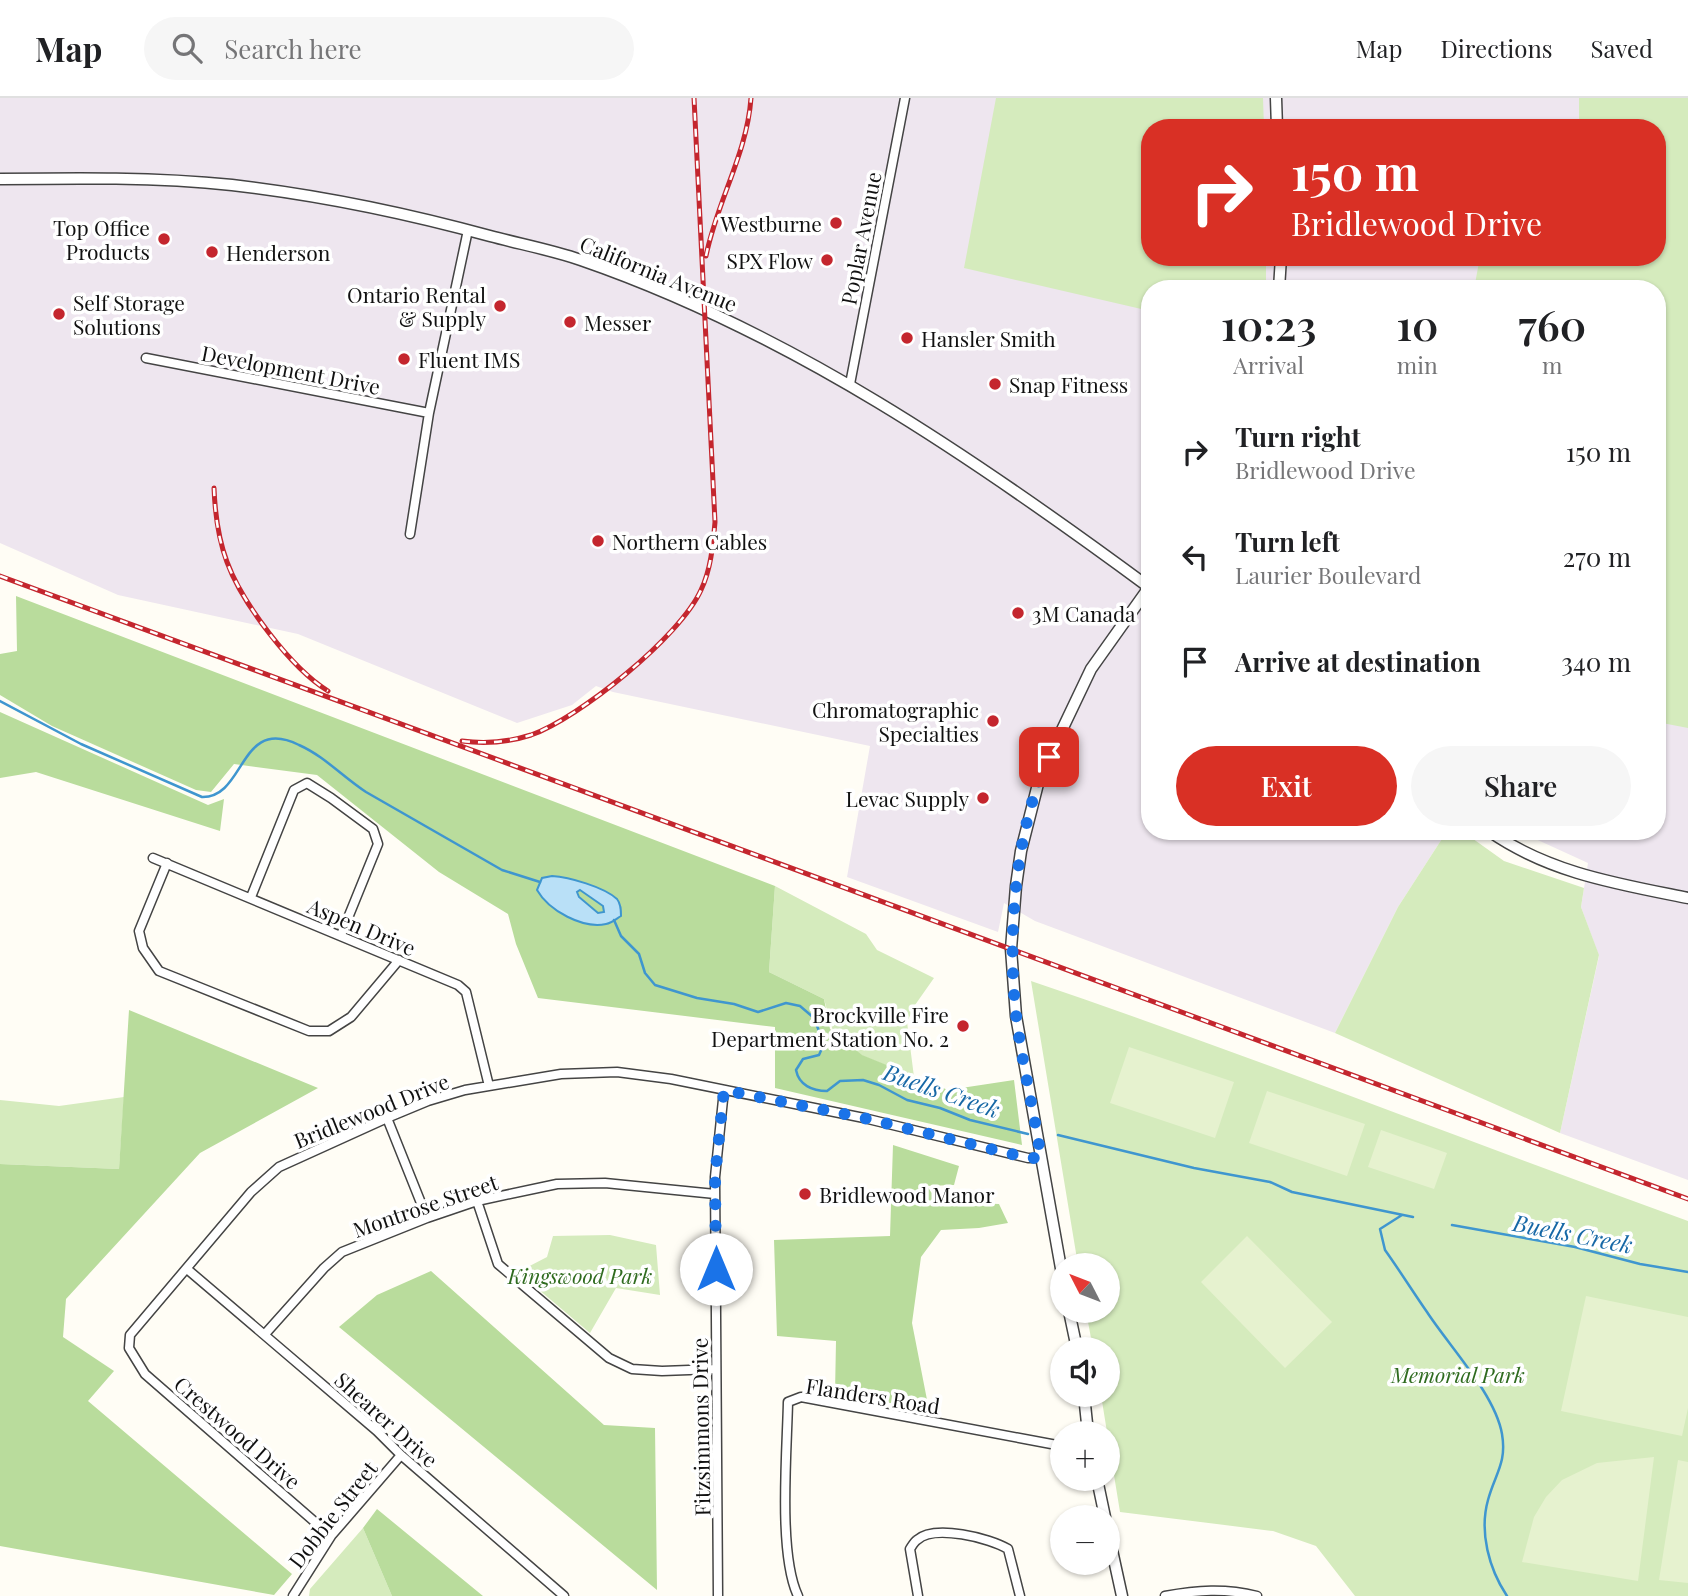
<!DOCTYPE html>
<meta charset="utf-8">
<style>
:root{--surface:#fff;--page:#f6f6f6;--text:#202124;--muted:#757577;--line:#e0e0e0;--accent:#d93025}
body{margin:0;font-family:"Playfair Display",serif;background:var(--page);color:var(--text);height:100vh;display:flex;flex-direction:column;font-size:26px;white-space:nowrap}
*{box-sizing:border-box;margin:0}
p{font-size:23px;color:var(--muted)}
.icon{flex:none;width:38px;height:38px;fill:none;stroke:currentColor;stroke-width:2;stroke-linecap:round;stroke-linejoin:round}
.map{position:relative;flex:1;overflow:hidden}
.side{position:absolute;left:1141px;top:182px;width:525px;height:560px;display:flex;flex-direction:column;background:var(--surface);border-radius:28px;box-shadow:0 2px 5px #0004}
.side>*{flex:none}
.top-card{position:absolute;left:1141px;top:21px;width:525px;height:147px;border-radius:28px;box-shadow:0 2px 5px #0004;background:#d93025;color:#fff;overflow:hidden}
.needle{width:46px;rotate:312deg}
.tools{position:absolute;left:1050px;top:1155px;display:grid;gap:14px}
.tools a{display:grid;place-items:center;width:70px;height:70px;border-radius:50%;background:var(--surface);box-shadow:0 2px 5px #0004;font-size:35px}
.pin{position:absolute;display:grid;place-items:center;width:60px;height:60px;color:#fff;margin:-30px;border-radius:14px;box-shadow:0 4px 10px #0006}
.me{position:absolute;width:77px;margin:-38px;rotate:0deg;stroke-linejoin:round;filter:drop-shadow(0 0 5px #0008)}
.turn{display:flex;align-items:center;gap:24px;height:147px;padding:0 35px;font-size:32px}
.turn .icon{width:91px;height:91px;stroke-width:2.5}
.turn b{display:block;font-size:49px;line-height:60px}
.eta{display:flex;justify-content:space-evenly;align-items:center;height:119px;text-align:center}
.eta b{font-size:42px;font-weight:600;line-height:49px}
.button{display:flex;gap:14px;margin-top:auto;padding:14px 35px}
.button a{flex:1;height:80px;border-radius:42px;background:var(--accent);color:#fff;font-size:28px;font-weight:600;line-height:80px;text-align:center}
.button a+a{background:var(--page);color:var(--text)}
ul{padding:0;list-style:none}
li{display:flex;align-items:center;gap:21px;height:105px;padding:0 35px}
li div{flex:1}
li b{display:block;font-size:26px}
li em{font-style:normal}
header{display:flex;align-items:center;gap:42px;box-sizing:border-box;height:98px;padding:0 35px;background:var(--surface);border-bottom:2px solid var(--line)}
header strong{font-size:33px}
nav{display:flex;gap:38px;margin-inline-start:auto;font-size:24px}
.search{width:490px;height:63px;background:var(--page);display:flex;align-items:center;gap:18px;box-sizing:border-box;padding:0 24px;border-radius:38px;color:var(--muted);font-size:26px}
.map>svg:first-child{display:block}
</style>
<header>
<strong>Map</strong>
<div class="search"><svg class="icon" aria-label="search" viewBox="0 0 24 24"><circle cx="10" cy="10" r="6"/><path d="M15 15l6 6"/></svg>Search here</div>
<nav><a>Map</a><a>Directions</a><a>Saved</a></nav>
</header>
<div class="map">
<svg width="1688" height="1498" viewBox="0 0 1688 1498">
<rect width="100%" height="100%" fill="#fffdf5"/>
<path fill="#eee6ef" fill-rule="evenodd" d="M0 0H1688V1082L1560 1035 1599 858 1581 809 1588 765 1518 733H1657V191H1150V733H1447L1398 809 1335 935 1035 823 1004 805 998 834 847 779 870 648 613 594 596 588 572 607 517 625 298 536 118 497 0 445ZM1150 30H1657V159H1150Z"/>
<path fill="#d5ebbd" d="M996 0H1263L1264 30H1150V159H1266V191H1150V213L964 170Z
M1579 0H1688V630L1657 624V191H1474L1480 159H1657V30H1579Z
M1447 733H1462L1504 763 1584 790 1581 809 1599 857 1560 1035 1335 935 1398 809Z
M775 788 866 836 877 852 934 880 915 907 907 924 914 979 861 957 833 933 824 901 769 874Z
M1031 883C1252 958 1468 1044 1688 1123V1498H1355L1316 1448 1273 1433 1120 1414 1101 1297H1108V1251H1093L1086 1213H1108V1167H1078Z
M124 999 119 1071 0 1066V1002L59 1008Z
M610 1137 656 1147 660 1197 616 1190 590 1235 518 1174 547 1159 553 1138Z
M363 1430 392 1498H309L310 1491Z"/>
<path fill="#b9dc9c" d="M16 498 775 788 769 874 824 901 830 931 862 957 948 992 1014 982 1022 1047 775 990V929L538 900 516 846 508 816 439 774 317 677 234 666 211 694 196 692 52 628 0 597V556L17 553Z
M0 614 208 707 224 701 220 733 36 674 0 680Z
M129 912 318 990 200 1055 66 1201 63 1239 114 1273 88 1303 292 1476 274 1497 0 1448V1066L119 1071Z
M893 1047 959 1068 954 1087 927 1088 938 1104 999 1106 1008 1125 979 1130 941 1132 921 1159 912 1225 929 1312 835 1295 836 1243 777 1238 774 1142 890 1138Z
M431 1173 604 1327 655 1330 657 1492 339 1229 377 1197Z
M377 1411 483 1498H392L363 1430Z"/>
<path fill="#e6f2cf" d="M1129 949 1234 984 1215 1040 1110 1005Z
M1267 993 1365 1026 1347 1078 1249 1045Z
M1381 1032 1447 1055 1434 1091 1368 1069Z
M1247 1138 1332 1224 1285 1270 1201 1184Z
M1586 1198 1688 1219V1310L1682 1338 1561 1313Z
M1654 1359 1638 1483 1522 1464 1534 1419 1546 1399 1562 1382 1597 1365Z
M1678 1362 1688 1364V1485L1659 1482Z"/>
<path fill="#b9e0f7" stroke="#3f96cf" stroke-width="2" fill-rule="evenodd" d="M552 778C569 779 604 789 617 801 621 806 621 812 621 818 616 821 612 825 606 826 583 831 549 813 537 792L542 780ZM580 792 603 808 604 814 598 815 579 799 577 794Z"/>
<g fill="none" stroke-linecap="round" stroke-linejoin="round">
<path stroke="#3f96cf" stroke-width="2.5" d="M0 603 81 646 202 699C246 700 239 617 299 647 324 658 343 679 366 694L502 772 540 784
M614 822 621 838 639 856 645 875 655 887 697 900 734 906 758 914 786 905 800 908 814 920 822 941 823 948 819 957 803 961 796 972C799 987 812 993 827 993L840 983 863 982 879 987 907 1002 940 1010 970 1022 1028 1036
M1058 1037 1194 1070 1270 1084 1292 1094 1413 1119
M1402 1117 1380 1131 1385 1152C1400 1173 1413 1194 1427 1214 1449 1248 1495 1296 1502 1336 1507 1365 1495 1376 1488 1402 1479 1434 1489 1471 1507 1498
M1452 1127 1575 1149 1640 1166 1688 1174"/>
<defs>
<path id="minor" d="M146 260 429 315
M850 286 905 0
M410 436 429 315 468 132
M153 760 458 887 466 894 489 988
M167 765 139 833 143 850 159 873 309 933H329L351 919 399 862
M251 799 294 692 307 685 331 700 373 731 378 746 341 837
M387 1020 427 1120
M477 1103 498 1166 609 1260 632 1271 662 1273 716 1271
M187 1171 377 1333 401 1357 564 1498
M265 1236 324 1170 342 1154 427 1120 477 1103 557 1086 605 1085 715 1096
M331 1438 145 1276 129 1250 130 1237 251 1094 279 1069 387 1020 428 1003 465 992 561 976 617 974 671 981 864 1020 1028 1060H1041
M293 1498 331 1438 401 1357
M718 1498 715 1079 724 992
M798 1498C778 1456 787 1354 788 1304L801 1299 1062 1348
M918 1498 910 1451C912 1448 914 1444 917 1442 934 1426 990 1440 1008 1451L1020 1498
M1165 1498C1197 1492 1225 1490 1257 1498"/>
<path id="tertiary" d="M1276 0 1277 30
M0 81C77 80 155 79 232 87 319 97 406 115 490 138 520 146 552 152 581 162 790 234 974 360 1150 490
M1279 191 1281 159
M1489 733C1549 775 1618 786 1688 800
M1062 1176 1016 918 1011 851 1016 788 1021 753 1040 678 1091 571 1150 488
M1069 1213 1077 1251
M1084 1297 1088 1335
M1097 1381 1105 1419
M1108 1434 1122 1498"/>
</defs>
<use href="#minor" stroke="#444" stroke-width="11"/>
<use href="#tertiary" stroke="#444" stroke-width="13"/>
<use href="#minor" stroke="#fff" stroke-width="8"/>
<use href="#tertiary" stroke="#fff" stroke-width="10"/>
<defs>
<path id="rail" d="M706 158C717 103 747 56 751 0
M214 390C215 416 218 440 227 464 242 505 291 570 328 593
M0 478 1688 1101
M462 643C485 646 509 644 531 637 579 620 680 539 701 492 711 471 713 447 715 424L694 0"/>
</defs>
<use href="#rail" stroke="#c4262e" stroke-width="5"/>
<use href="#rail" stroke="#fff" stroke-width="2.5" stroke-dasharray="8" stroke-linecap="butt"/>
</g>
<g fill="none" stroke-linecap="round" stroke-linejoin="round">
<path stroke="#1a73e8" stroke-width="12" stroke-dasharray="0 21.6" d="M716 1171 715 1079 724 992 864 1020 1028 1060H1041C1034 1013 1022 965 1016 917 1007 839 1015 730 1049 659"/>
</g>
<g fill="#c4262e" stroke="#fff" stroke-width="2.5">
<circle cx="836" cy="125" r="7"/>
<circle cx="164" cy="141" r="7"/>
<circle cx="212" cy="154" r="7"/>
<circle cx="827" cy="162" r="7"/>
<circle cx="500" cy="208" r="7"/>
<circle cx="59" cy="216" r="7"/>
<circle cx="570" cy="224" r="7"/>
<circle cx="907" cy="240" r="7"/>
<circle cx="404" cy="261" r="7"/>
<circle cx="995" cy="286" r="7"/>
<circle cx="598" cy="443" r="7"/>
<circle cx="1018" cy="515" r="7"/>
<circle cx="993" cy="623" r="7"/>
<circle cx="983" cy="700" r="7"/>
<circle cx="963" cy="928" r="7"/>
<circle cx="805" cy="1096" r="7"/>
</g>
<g text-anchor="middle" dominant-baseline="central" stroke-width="7" stroke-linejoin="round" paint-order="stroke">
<g font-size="21" fill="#111" stroke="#fff" text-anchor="start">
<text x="822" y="125" text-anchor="end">Westburne</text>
<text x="150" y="129" text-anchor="end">Top Office<tspan x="150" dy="24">Products</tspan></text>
<text x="226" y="154">Henderson</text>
<text x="813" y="162" text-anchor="end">SPX Flow</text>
<text x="486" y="196" text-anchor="end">Ontario Rental<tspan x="486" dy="24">&amp; Supply</tspan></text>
<text x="73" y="204">Self Storage<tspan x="73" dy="24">Solutions</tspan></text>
<text x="584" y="224">Messer</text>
<text x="921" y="240">Hansler Smith</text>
<text x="418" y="261">Fluent IMS</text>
<text x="1009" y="286">Snap Fitness</text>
<text x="612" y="443">Northern Cables</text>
<text x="1032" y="515">3M Canada</text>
<text x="979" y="611" text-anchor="end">Chromatographic<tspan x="979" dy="24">Specialties</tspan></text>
<text x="969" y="700" text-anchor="end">Levac Supply</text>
<text x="949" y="916" text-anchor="end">Brockville Fire<tspan x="949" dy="24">Department Station No. 2</tspan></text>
<text x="819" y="1096">Bridlewood Manor</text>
</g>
<g font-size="21" fill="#111" stroke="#fff">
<text transform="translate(860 140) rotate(-79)">Poplar Avenue</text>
<text transform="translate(659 175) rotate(22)">California Avenue</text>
<text transform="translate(291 271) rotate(11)">Development Drive</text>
<text transform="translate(362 828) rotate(23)">Aspen Drive</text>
<text transform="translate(371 1012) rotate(-22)">Bridlewood Drive</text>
<text transform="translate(425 1107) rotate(-19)">Montrose Street</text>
<text transform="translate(873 1297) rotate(9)">Flanders Road</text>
<text transform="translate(387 1321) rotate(42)">Shearer Drive</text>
<text transform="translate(700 1329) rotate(-91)">Fitzsimmons Drive</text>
<text transform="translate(238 1334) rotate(41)">Crestwood Drive</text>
<text transform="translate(332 1416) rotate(-52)">Dobbie Street</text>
</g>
<g font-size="21" font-style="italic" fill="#2f6b1f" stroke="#fff">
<text x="580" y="1177">Kingswood Park</text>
<text x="1458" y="1276">Memorial Park</text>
</g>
<g font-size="23" font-style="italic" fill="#1768a6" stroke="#fff">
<text transform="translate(942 992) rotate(19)">Buells Creek</text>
<text transform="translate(1573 1135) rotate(11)">Buells Creek</text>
</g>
</g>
</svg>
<div class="tools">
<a><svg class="needle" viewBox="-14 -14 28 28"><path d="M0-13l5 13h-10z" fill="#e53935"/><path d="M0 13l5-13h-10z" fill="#757577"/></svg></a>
<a><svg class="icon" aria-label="sound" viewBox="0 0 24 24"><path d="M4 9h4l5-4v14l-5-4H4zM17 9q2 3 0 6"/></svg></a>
<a>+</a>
<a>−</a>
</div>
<div class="pin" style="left:1049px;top:659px;background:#d93025"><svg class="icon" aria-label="arrive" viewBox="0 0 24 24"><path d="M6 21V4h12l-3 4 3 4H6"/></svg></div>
<svg class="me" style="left:716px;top:1171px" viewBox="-20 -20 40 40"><circle r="19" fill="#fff"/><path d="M0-13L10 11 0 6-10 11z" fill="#1a73e8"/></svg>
<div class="top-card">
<div class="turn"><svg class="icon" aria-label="right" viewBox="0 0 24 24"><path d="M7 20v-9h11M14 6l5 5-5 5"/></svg><div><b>150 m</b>Bridlewood Drive</div></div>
</div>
<section class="side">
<div class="eta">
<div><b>10:23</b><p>Arrival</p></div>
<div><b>10</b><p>min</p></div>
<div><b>760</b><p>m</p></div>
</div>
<ul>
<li><svg class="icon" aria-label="right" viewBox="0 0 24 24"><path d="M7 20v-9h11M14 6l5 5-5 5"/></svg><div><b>Turn right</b><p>Bridlewood Drive</p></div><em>150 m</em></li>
<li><svg class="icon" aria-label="left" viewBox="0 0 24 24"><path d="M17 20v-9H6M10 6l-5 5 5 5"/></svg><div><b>Turn left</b><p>Laurier Boulevard</p></div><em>270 m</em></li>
<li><svg class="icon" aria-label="arrive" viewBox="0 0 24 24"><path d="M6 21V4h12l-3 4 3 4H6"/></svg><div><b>Arrive at destination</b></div><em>340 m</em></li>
</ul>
<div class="button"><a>Exit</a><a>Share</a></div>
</section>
</div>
